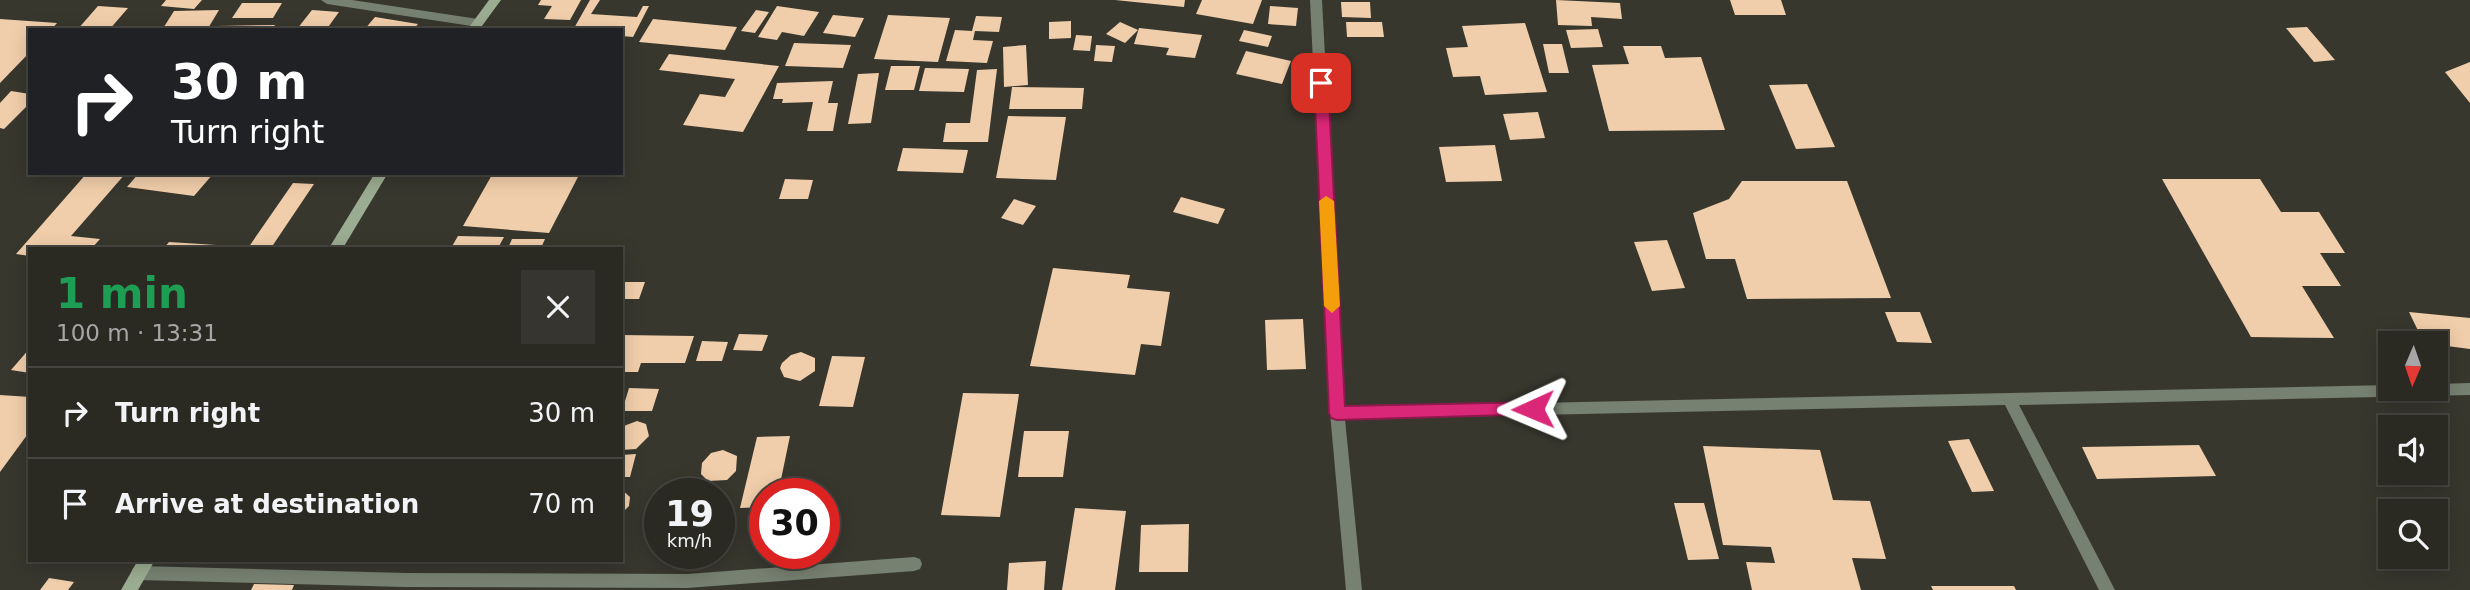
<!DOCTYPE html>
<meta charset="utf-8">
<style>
:root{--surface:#2a2922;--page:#36352f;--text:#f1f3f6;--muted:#a5a6a5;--line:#464540}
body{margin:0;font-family:"DejaVu Sans",sans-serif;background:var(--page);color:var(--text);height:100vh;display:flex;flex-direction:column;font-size:26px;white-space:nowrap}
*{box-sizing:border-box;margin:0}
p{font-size:23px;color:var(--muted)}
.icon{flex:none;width:38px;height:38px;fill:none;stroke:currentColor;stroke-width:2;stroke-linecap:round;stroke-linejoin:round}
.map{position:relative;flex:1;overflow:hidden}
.sheet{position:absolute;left:28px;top:247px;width:595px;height:315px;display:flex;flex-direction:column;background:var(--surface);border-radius:0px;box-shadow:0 4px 18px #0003,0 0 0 2px var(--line)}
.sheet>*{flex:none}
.banner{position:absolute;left:28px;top:28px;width:595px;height:147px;border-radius:0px;box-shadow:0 4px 18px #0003,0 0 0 2px var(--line);background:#202124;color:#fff;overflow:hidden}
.needle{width:46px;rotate:182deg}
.buttons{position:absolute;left:2378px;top:331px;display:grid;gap:14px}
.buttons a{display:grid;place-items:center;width:70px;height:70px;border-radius:0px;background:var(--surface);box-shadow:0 4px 18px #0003,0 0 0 2px var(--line);font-size:35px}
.speed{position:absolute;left:644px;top:478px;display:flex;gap:14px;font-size:35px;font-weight:700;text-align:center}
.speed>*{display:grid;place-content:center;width:91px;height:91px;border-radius:50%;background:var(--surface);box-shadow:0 4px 18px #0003,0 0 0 2px var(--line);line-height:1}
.speed small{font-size:18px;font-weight:400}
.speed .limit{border:10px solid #d22;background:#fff;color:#111}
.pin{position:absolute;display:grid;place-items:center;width:60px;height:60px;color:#fff;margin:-30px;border-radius:14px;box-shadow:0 4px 10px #0006}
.me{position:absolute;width:77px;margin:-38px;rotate:269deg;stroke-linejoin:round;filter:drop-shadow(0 0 5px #0008)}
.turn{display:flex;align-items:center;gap:24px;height:147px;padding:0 28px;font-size:32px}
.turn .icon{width:91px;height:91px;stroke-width:2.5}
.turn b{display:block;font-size:49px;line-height:60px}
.round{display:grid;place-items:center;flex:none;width:74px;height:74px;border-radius:0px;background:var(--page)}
.head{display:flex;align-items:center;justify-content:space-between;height:119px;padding:0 28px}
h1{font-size:42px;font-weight:700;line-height:52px;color:#1e9e55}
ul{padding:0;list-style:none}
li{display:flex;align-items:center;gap:21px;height:91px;padding:0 28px;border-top:2px solid var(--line)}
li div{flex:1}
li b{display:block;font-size:26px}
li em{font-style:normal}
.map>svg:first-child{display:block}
</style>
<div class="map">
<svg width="2470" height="590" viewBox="0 0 2470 590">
<rect width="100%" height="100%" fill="#38372e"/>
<path fill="#f1ceab" d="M166 0H202L194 9 161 6Z
M541 0H581L570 20 544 19 552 6 538 5Z
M590 0H600L591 14 637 17 643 6H649L633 37 621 36V30H573Z
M1115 0H1185L1184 7Z
M1202 0H1262L1253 24 1196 14Z
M1556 0 1620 3 1622 19 1591 17 1592 26 1558 25Z
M1730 0H1781L1786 15H1735Z
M1341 2H1370L1371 18 1342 17Z
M242 3H282L273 18H232Z
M98 6 128 8 109 30H77Z
M777 6 819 12 804 36 782 32 777 40 758 37Z
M1270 6 1298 8 1296 26 1268 24Z
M219 10 207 30H162L174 11Z
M312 10 339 12 326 30 297 29Z
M756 10 769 12 755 33 741 31Z
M833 15 864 18 855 37 823 33Z
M888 15 950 18 938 62 874 59Z
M976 16 1002 17 999 32 975 31 973 40 993 41 987 63 946 61 955 30 972 31Z
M375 17 418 24 413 30H364Z
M0 19 57 23 51 30H30V52L0 83Z
M653 19 737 27 725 50 639 42Z
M1071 21V38L1049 39V22Z
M1120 22 1138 30 1125 43 1106 34Z
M1346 22H1382L1384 37H1347Z
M1525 23 1547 92 1485 95 1480 76 1453 77 1446 48 1468 47 1462 26Z
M275 25 272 30H215L217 26Z
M2307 27 2335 60 2314 62 2286 28Z
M1139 28 1202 35 1195 58 1166 55 1169 48 1134 44Z
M1598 29 1603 47 1571 48 1566 30Z
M1244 30 1272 36 1268 47 1239 41Z
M1076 35 1092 36 1090 51 1073 50Z
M794 43 851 45 843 68 785 66Z
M1543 44H1562L1569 73H1549Z
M1026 45 1028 85 1004 87 1003 47Z
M1096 45 1115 46 1112 62 1094 61Z
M1623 46H1661L1665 58 1701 57 1725 130 1609 131 1592 65 1629 64Z
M1246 51 1291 61 1282 84 1236 74Z
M669 54 779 66 743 132 683 125 700 94 725 97 735 79 659 70Z
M2470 62V103L2445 72Z
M891 66H920L914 90H885Z
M925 68 969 69 964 92 919 91Z
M997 69 988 142H943L946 123H970L977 70Z
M879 73 871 123 848 124 858 74Z
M833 81 828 103H838L833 131H807L813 102 782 103 783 99H773L777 83Z
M1807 84 1835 147 1796 149 1769 85Z
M1012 87 1084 88 1082 109H1009Z
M11 91 30 94V103L4 129 0 128V103Z
M1538 112 1545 138 1510 140 1503 114Z
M1008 116 1066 117 1056 180 996 178Z
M1495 145 1502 181 1446 182 1439 147Z
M903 148 968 150 963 173 897 171Z
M87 173H126L71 236 100 239 92 248H30V256L16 254Z
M139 173H210L213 174 194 196 127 187Z
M493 173H580L549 233 463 226Z
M785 179 813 180 808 199H779Z
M2162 179H2260L2281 212H2319L2345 253H2320L2341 286H2302L2334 338 2251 337Z
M1742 181H1847L1891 298 1747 299 1735 259H1706L1693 213 1729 199Z
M293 183 314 184 271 248H248Z
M1181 197 1225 209 1218 224 1173 212Z
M1014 199 1036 206 1023 225 1001 218Z
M458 236 504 237 498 248H451Z
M512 239H545L541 248H508Z
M1667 240 1685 288 1652 291 1634 242Z
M169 242 232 246V248H164Z
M1053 268 1130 275 1127 288 1170 292 1161 346 1141 344 1135 375 1030 366Z
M621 282H645L639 299H621Z
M1885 312H1920L1932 343 1897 342Z
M2409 312 2470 318V349L2424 343Z
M1303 319 1306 369 1267 370 1265 320Z
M739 334 768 335 762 351 733 350Z
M621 335 694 336 685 363H641L638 372H621Z
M702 341 728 342 722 361H696Z
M30 348V373L11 370Z
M801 352 815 358V371L800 381 784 377 780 368 782 363 791 355Z
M832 356 865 357 853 407 819 406Z
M629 388 659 389 652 411H622Z
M963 393 1019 394 1000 517 941 515Z
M0 395 30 397V431L0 472Z
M637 421 646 424 649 436 636 449 621 450V427Z
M1024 431H1069L1063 477H1018Z
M790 436 778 494H765V507L740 508 757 437Z
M1969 439 1994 491 1972 492 1948 441Z
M2199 445 2216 476 2097 479 2082 447Z
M1703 446 1820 450 1833 500 1870 501 1886 559 1852 558 1861 590H1752L1746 562 1775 563 1771 547 1723 545Z
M723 450 737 456 736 471 727 480 708 481 701 474 702 463 711 453Z
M636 454 630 477H621V455Z
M621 489 630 497 629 506 621 514Z
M1674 503H1704L1719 559 1688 560Z
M1075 508 1126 511 1115 590H1062Z
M1189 524 1188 572H1139L1141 525Z
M1046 561 1044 590H1007L1009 563Z
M49 578 74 582 68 590H40Z
M254 584 294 585 292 590H251Z
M1931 586H2014L2016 590H1933Z"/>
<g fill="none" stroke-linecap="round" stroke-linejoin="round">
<path fill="#778171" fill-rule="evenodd" d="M321 0H352L478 19 484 23 478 27 327 4Z
M1310 0H1322L1344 407 2390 385V388H2436V384L2470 383V395L2019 405 2115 590H2099L2005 405 1345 419 1362 590H1346L1330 413Z
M914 557 920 559 922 564 920 569 914 571 687 588 406 587 139 580 133 578 131 573 133 568 139 566 406 573 687 574Z"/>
<path fill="#9aac91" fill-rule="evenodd" d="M489 0H501L479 30H467Z
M375 173H388L343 248H329Z
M138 560H155L138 590H121Z"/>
</g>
<path fill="#db2777" stroke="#8e194d" stroke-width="2" d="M1321 78 1328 83 1345 406 1533 402 1539 404 1541 409 1539 414 1337 420 1331 418 1329 413 1314 83Z"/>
<path fill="#f59e0b" d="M1326 196 1334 201 1340 306 1332 313 1324 306 1319 201Z"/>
</svg>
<div class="buttons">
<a><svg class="needle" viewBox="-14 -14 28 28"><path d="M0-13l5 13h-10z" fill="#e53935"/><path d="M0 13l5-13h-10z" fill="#a5a6a5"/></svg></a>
<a><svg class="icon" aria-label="sound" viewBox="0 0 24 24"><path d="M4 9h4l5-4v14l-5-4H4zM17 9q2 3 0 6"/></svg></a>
<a><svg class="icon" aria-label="search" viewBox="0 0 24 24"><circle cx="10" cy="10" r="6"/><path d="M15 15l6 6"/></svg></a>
</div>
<div class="speed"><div>19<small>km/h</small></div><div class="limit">30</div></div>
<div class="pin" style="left:1321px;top:83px;background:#d93025"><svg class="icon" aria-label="arrive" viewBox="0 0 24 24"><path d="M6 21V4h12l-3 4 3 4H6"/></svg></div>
<svg class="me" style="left:1533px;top:409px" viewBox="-20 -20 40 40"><path d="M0-17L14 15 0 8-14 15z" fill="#db2777" stroke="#fff" stroke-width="4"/></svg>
<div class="banner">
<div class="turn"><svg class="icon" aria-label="right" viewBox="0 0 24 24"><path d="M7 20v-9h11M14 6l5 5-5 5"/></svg><div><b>30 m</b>Turn right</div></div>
</div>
<section class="sheet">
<div class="head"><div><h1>1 min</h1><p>100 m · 13:31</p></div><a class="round"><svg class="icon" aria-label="close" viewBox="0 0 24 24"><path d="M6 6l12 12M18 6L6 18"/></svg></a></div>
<ul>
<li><svg class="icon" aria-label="right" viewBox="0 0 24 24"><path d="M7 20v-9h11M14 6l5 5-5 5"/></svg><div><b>Turn right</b></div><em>30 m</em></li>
<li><svg class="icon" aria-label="arrive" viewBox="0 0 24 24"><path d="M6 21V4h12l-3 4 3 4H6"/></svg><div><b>Arrive at destination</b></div><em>70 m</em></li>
</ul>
</section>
</div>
